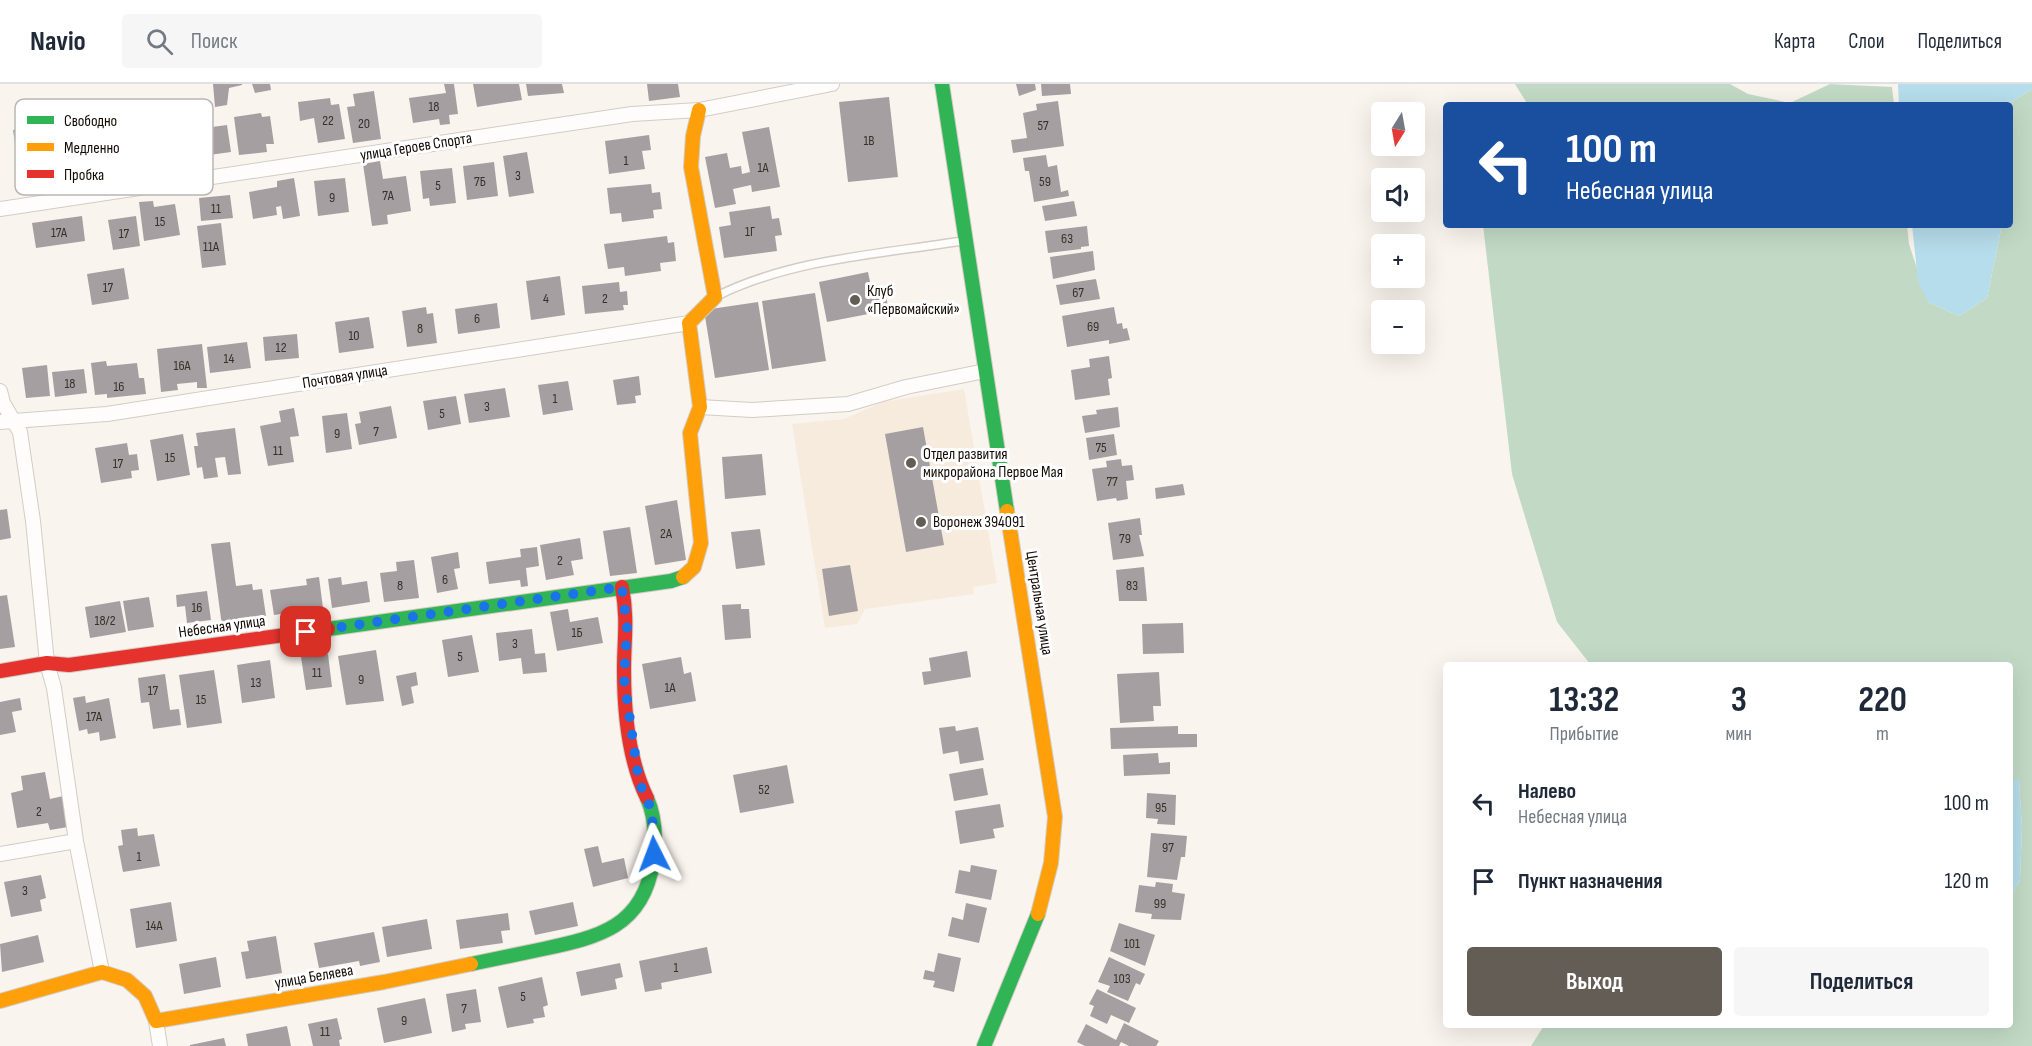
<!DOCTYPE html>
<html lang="ru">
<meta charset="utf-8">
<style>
:root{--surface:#fff;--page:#f6f6f7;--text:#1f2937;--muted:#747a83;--line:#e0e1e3;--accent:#635d56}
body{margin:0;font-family:"Sofia Sans Condensed",sans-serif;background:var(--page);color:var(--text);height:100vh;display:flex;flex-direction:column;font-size:22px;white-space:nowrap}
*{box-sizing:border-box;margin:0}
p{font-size:20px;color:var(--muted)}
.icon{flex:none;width:33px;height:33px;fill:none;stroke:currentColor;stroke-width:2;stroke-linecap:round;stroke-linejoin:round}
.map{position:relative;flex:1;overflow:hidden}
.details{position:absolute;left:1443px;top:578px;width:570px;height:366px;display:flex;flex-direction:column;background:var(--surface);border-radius:6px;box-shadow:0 6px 24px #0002}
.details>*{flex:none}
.top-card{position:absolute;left:1443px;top:18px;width:570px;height:126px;border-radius:6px;box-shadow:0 6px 24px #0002;background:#1a4fa0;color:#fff;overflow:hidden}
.needle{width:39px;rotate:191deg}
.fabs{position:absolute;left:1371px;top:18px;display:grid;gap:12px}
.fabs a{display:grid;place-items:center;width:54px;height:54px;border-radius:6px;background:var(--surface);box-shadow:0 6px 24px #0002;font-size:30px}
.pin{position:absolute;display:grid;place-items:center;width:51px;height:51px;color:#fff;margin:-26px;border-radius:12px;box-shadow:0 3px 9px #0006}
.me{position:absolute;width:66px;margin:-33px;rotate:357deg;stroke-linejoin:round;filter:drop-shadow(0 0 4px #0008)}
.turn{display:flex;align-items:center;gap:21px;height:126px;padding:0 24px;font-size:27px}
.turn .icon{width:78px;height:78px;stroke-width:2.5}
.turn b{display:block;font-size:42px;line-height:51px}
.eta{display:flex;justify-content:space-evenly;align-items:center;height:102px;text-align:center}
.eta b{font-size:36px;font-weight:700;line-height:42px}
.cta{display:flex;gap:12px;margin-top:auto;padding:12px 24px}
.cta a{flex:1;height:69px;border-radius:6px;background:var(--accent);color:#fff;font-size:24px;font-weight:700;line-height:69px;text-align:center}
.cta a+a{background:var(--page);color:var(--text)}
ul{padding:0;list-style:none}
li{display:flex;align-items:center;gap:18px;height:78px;padding:0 24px}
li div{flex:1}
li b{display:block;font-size:22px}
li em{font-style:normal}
header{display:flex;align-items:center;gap:36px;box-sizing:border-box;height:84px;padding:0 30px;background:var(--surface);border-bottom:2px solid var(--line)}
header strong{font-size:28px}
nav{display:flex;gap:33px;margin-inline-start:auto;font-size:21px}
.search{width:420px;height:54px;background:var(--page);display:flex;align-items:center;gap:15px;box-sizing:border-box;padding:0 21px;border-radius:6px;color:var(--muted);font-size:22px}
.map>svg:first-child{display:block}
</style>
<header>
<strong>Navio</strong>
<div class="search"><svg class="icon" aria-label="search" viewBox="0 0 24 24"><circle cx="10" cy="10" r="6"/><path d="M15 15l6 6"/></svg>Поиск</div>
<nav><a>Карта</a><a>Слои</a><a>Поделиться</a></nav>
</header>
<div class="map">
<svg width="2032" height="962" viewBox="0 0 2032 962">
<rect width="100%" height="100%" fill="#faf4ee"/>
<path fill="#f7ebde" d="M964 305 997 499 973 503 974 510 865 525 857 540 825 544 792 340 844 335 883 318Z"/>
<path fill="#c2dac5" d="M1515 0H1730L1748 10 1790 19 1830 0 1892 3 1894 21H1528Z
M2032 5V962H1531L1545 940H2010V813L2020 796 2022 744 2019 696H2010V580H1590L1557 538 1512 390 1483 141H1907L1909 160 1928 218 1959 232 1987 214 2002 141H2010V21H2006Z"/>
<path fill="#b6ddeb" d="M1898 0H2032V5L2006 21H1899Z
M1912 141H2002L1987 214 1959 232 1928 218 1918 197Z
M2019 695 2022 744 2020 796 2010 813V696Z"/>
<path fill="#a59fa1" d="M213 0H242V1L229 4 227 21 215 23Z
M252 0H270L271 6 255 9Z
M444 0H454L458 30 449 31 450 40 440 41 439 35 413 39 409 14 446 9Z
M473 0H519L522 16 477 23Z
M526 0H562L564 9 528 12Z
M647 0H678L680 13 649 17Z
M1016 0H1035L1036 6 1019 12Z
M1041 0H1070L1071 10 1042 12Z
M374 7 381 55 353 59 347 23 355 22 353 10Z
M889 13 898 93 848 98 839 18Z
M330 14 331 21 339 20 345 55 318 59 314 34 300 37 298 18Z
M1058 17 1064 62 1013 69 1011 56 1027 54 1023 29 1037 26 1036 20Z
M261 29 262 33 270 32 274 60H266L267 68 239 71 234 33Z
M227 41 231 68 202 72 197 45Z
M769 43 780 103 752 108 751 101 733 105 736 120 715 124 705 73 727 69 730 84 741 82 742 90 750 88 742 48Z
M28 44 29 54 46 52 52 94 21 99 13 46Z
M649 51 651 66 642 67 645 85 609 90 605 57Z
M527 68 534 109 509 113 503 72Z
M1046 71 1048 83 1057 81 1061 108 1068 106 1069 112 1034 118 1029 87H1025L1023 74Z
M380 77 383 95 406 92 411 127 387 131 388 140 372 142 363 80Z
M494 78 498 112 467 116 463 82Z
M452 84 456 119 430 122 429 114 423 115 420 87Z
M294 94 300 132 283 135 281 122 276 123 277 131 253 135 249 108 277 103V97Z
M345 94 349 128 318 132 314 97Z
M651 100 652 109 660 108 662 125 653 126 654 134 622 138 621 129 610 130 607 104Z
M230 111 233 134 201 137 199 114Z
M153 117 154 123 175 120 180 151 144 157 139 118Z
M1074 117 1077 132 1045 137 1042 122Z
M770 122 772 135 779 134 782 151 775 152 777 167 724 174 719 143 731 141 729 128Z
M82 132 85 157 36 164 32 139Z
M136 132 140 162 113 166 108 136Z
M221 139 226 181 202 184 197 142Z
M1087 142 1089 162 1081 163V165L1048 169 1045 147Z
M667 152 668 159 674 158 676 177 660 179 661 187 625 192 624 183 608 185 604 160Z
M1093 167 1095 186 1053 195 1050 173Z
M124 184 129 215 92 221 87 190Z
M868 188 872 207 884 204 889 226 827 238 819 198Z
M560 192 565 231 531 236 526 197Z
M1096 195 1100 215 1060 221 1056 201Z
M619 198 620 208 627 207 628 221H623L624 226 585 230 582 202Z
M815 209 826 277 772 285 762 217Z
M758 218 769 286 715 294 704 226Z
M497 219 500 244 458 250 455 225Z
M426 223 427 230 433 229 437 259 407 263 402 227Z
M1114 223 1117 240 1122 239 1123 245 1127 244 1130 256 1109 260V256L1067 263 1062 232Z
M369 233 374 264 339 269 335 238Z
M297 250 299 274 265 277 263 253Z
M247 258 251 284 210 289 207 263Z
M202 260 207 304H197V298L177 300 178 306 161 308 157 265Z
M1109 272 1112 294 1108 295 1110 311 1075 316 1071 286 1090 283 1089 275Z
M106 277 107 282 137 279 139 294H144L146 310 107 314V310L95 311 91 279Z
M47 281 50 312 26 314 22 284Z
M84 285 87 309 55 313 52 288Z
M639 292 641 311 635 312 636 319 617 321 613 296Z
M568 297 573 326 543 331 538 301Z
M505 304 510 333 469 339 464 310Z
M456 312 461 340 428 346 423 317Z
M391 322 397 354 359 361 355 340 361 339 359 328Z
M1118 323 1120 343 1085 349 1082 332 1097 330 1096 326Z
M294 324 299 352 290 353 294 378 268 382 260 342 281 338 279 327Z
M347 329 352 365 326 369 322 332Z
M923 343 944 461 906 468 885 350Z
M235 344 241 390 228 391 225 373 215 374 218 393 204 395 202 383 197 384 194 362H198L196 349Z
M183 350 190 391 157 397 150 356Z
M1114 350 1117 371 1089 376 1086 354Z
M127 359 129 371 137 370 139 386 131 387 132 394 101 399 95 364Z
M762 370 766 411 725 415 722 373Z
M1121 375 1122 382 1132 381 1134 396 1126 397 1128 415 1117 417 1116 414 1097 417 1092 385 1107 383 1106 377Z
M1183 400 1185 411 1156 415 1155 404Z
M677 416 686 476 655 481 645 422Z
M7 425 11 454 0 456V426Z
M1140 434 1142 451H1139L1144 472 1113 476 1108 439Z
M630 443 637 489 610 492 603 447Z
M760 445 765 481 736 485 731 448Z
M580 454 583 475 571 477 574 491 546 496 540 461Z
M230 458 236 502 252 500 253 506 262 505 266 532 240 535 241 540 222 542 211 460Z
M537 463 539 482 526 484 528 502 521 503 520 496 489 500 486 478 521 473 520 465Z
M458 468 460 484 454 485 458 505 437 509 431 473Z
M414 476 419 514 384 518 380 489 397 487 396 478Z
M850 481 858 527 829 532 822 485Z
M1144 483 1147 517H1119L1116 486Z
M319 493 323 524 274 531 270 506 307 501 306 495Z
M341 493 342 501 367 497 370 518 332 524 328 495Z
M207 507 211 536 187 539 185 522 177 523 176 511Z
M7 511 15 563 0 565V512Z
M149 513 154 543 128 547 123 517Z
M120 517 126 548 90 554 85 523Z
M741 520V525H749L751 554 725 556 722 521Z
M568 525 570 538 598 533 603 559 557 567 550 528Z
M1183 539 1184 569 1143 570 1142 540Z
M532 545 535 570 545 569 547 588 523 590 521 574 499 577 496 549Z
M472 551 479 588 448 593 442 556Z
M376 566 384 617 346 621 338 572Z
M967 567 971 593 924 601 922 588 931 587 929 574Z
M328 570 332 603 306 606 301 573Z
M681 573 684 590 691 588 696 617 650 625 642 580Z
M270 576 275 614 242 619 237 581Z
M214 586 222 639 187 644 179 591Z
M416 588 418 601 411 603 414 619 402 622 396 592Z
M1159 588 1161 622H1153L1154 637 1120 639 1117 590Z
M165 590 170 626 179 625 181 641 153 645 149 618 141 619 138 594Z
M85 612 86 619 109 614 116 654 100 657 99 648 88 650 87 645 79 647 73 614Z
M20 614 22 626 12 628 16 648 0 651V618Z
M955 642 956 647 978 643 984 676 960 680 958 667 943 670 939 644Z
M1178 642V650H1197V663L1111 665 1110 644Z
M1158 669 1159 679 1170 678V690L1124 692 1123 671Z
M787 681 794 719 740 729 733 691Z
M983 684 988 711 954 717 949 690Z
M45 688 50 715 63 712 68 743 50 746 48 739 17 744 11 709 23 706 21 692Z
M1147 709 1176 711 1175 741 1157 740 1158 735 1146 734Z
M1000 720 1004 743 993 745 995 754 960 760 955 727Z
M137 744 138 752 154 750 160 782 123 788 118 762 123 761 121 746Z
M1151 749 1187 752 1185 773H1181L1177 796 1147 793Z
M598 762 602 779 624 774 628 794 593 803 584 765Z
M971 781 997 786 991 816 955 809 959 786 970 788Z
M41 791 46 814 40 816 42 827 11 833 4 798Z
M1156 798 1173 800 1172 808 1185 810 1181 836 1151 835 1152 830 1135 828 1139 801 1155 803Z
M171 818 177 857 136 864 130 825Z
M573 818 578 842 535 851 529 827Z
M966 819 987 824 979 859 948 852 952 833 963 836Z
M508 829 510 846 501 847 503 859 460 865 456 836Z
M427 835 432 865 387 873 382 843Z
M1119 839 1155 851 1145 882 1110 867Z
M374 848 380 878 360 882 359 877 319 884 314 859Z
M38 851 44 878 2 888 0 860Z
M276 852 282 889 246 895 241 868 249 867 247 857Z
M707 863 712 889 661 899 662 905 645 908 639 877Z
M938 869 961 874 954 908 933 903 935 897 923 895 925 886 934 888Z
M216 873 221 903 184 910 179 880Z
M1109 873 1145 890 1140 901 1136 899 1128 917 1107 908 1110 902 1098 898Z
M620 879 623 893 615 895 617 905 581 912 576 888Z
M542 893 548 921 543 923 545 933 533 935 534 939 507 944 498 903Z
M476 905 481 938 465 940 466 945 452 948 446 910Z
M1097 905 1136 924 1129 939 1111 931 1107 940 1090 932 1094 922 1089 920Z
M425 914 432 949 384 959 377 924Z
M337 934 342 955 339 956 340 962H313L308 940Z
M1124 939 1159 957 1156 962H1129L1121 958 1119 962H1085L1077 958 1086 940 1116 956Z
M287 942 291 962H248L246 950Z
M224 954 226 962H190V961Z"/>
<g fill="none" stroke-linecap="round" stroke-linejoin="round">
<defs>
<path id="lane" d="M717 212C791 175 881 170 962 157"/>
<path id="street" d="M0 125 632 30 699 26 832 0
M0 307 3 319 20 348 33 437 47 579 54 604 76 757 102 888
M700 323 752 326 848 320 906 303 985 287
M0 338 107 330 689 239
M0 770 76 757
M156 937 160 962"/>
<path id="fast" d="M942 0 1007 427
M328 545 671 497 683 493
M471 880C495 875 519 870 543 865 599 853 643 843 653 778 656 757 656 734 647 714
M984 962 1038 830"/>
<path id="slow" d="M1007 427 1055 733 1051 779 1038 830
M683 493 694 483 701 459 690 349 700 323 689 239 715 213 691 83 693 52 699 26
M0 917 102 888 127 896 145 912 156 937 384 898 471 880"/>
<path id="jam" d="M622 503C628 536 624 555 624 586 624 627 629 677 647 714
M0 587 47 579 69 581 328 545"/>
</defs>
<use href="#lane" stroke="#d2ccc4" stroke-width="10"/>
<use href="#street" stroke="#d2ccc4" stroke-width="16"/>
<use href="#fast" stroke="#d2ccc4" stroke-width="16"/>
<use href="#slow" stroke="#d2ccc4" stroke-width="16"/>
<use href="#jam" stroke="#d2ccc4" stroke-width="16"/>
<use href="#lane" stroke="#fefdfc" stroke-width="7"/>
<use href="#street" stroke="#fefdfc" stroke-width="14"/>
<use href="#fast" stroke="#30b455" stroke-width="14"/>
<use href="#slow" stroke="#ff9f0a" stroke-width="14"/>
<use href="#jam" stroke="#e5322d" stroke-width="14"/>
</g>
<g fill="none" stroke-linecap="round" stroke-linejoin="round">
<path stroke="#1a73e8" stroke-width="10" stroke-dasharray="0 18" d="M306 548 622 503 627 543 624 595 639 698 652 727 654 770"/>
</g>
<g fill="#635d56" stroke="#fff" stroke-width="2">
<circle cx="855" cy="216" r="6"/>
<circle cx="911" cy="379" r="6"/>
<circle cx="921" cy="438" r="6"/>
</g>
<g text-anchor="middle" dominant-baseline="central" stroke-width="6" stroke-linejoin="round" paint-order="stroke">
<g font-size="14" fill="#37302b">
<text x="434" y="22">18</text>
<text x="328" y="36">22</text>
<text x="364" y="39">20</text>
<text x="1043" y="41">57</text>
<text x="869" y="56">1В</text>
<text x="626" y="76">1</text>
<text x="763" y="83">1А</text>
<text x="518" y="91">3</text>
<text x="480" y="97">7Б</text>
<text x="1045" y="97">59</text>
<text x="438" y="101">5</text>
<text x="388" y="111">7А</text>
<text x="332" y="113">9</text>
<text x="216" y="124">11</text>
<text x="160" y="137">15</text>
<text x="750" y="147">1Г</text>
<text x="59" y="148">17А</text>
<text x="124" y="149">17</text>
<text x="1067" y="154">63</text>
<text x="211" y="162">11А</text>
<text x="108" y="203">17</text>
<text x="1078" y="208">67</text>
<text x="546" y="214">4</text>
<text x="605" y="214">2</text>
<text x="477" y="234">6</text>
<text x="1093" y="242">69</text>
<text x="420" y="244">8</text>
<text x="354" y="251">10</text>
<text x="281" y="263">12</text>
<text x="229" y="274">14</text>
<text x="182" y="281">16А</text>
<text x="70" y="299">18</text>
<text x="119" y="302">16</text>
<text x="555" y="314">1</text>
<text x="487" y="322">3</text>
<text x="442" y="329">5</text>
<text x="376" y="347">7</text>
<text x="337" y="349">9</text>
<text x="1101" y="363">75</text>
<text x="278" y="366">11</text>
<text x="170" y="373">15</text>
<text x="118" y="379">17</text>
<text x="1112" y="397">77</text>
<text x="666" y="449">2А</text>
<text x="1125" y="454">79</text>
<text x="560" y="476">2</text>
<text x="445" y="495">6</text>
<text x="400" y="501">8</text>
<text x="1132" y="501">83</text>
<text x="197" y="523">16</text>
<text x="105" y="536">18/2</text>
<text x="577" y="548">1Б</text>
<text x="515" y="559">3</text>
<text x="460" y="572">5</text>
<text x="317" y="588">11</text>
<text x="361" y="595">9</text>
<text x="256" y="598">13</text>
<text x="670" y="603">1А</text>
<text x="153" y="606">17</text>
<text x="201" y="615">15</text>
<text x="94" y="632">17А</text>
<text x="764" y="705">52</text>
<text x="1161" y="723">95</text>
<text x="39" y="727">2</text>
<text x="1168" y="763">97</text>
<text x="139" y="772">1</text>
<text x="25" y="806">3</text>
<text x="1160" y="819">99</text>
<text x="154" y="841">14А</text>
<text x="1132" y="859">101</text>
<text x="676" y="883">1</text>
<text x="1122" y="894">103</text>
<text x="523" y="912">5</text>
<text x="464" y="924">7</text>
<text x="404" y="936">9</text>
<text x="325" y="947">11</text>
</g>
<g font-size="16" fill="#120b04" stroke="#fff">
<text transform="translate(416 63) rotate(-9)">улица Героев Спорта</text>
<text transform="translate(345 293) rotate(-9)">Почтовая улица</text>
<text transform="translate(1039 519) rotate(81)">Центральная улица</text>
<text transform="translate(222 543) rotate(-8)">Небесная улица</text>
<text transform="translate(314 893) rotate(-10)">улица Беляева</text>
</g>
<g font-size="16" fill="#120b04" stroke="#fff" text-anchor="start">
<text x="867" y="207">Клуб<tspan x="867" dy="18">«Первомайский»</tspan></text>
<text x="923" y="370">Отдел развития<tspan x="923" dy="18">микрорайона Первое Мая</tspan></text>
<text x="933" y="438">Воронеж 394091</text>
</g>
</g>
<rect x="15" y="15" width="198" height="96" rx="9" fill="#fff" stroke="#b8b6b4" stroke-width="1.5"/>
<rect x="27" y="32" width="27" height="8" fill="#30b455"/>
<rect x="27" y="59" width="27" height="8" fill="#ff9f0a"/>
<rect x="27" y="86" width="27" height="8" fill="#e5322d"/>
<g font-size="16" fill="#120b04">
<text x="64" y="42">Свободно</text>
<text x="64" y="69">Медленно</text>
<text x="64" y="96">Пробка</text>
</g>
</svg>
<div class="fabs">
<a><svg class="needle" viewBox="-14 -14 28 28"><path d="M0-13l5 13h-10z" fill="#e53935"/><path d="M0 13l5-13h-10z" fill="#747a83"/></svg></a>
<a><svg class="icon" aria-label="sound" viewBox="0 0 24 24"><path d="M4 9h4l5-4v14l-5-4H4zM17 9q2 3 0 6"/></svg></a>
<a>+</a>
<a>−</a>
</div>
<div class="pin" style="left:306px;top:548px;background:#d93025"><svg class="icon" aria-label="arrive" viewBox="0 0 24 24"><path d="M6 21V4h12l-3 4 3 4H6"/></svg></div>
<svg class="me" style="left:654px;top:770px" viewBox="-20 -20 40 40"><path d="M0-17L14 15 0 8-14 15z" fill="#1a73e8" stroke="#fff" stroke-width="4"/></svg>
<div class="top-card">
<div class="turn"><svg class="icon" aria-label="left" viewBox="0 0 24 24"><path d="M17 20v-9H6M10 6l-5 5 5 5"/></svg><div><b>100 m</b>Небесная улица</div></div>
</div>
<section class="details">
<div class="eta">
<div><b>13:32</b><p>Прибытие</p></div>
<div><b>3</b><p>мин</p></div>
<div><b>220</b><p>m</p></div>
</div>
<ul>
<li><svg class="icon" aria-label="left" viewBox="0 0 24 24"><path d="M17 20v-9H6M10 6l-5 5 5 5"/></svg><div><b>Налево</b><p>Небесная улица</p></div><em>100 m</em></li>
<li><svg class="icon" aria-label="arrive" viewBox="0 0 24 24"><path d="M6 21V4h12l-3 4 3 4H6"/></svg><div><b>Пункт назначения</b></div><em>120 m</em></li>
</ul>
<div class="cta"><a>Выход</a><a>Поделиться</a></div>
</section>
</div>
